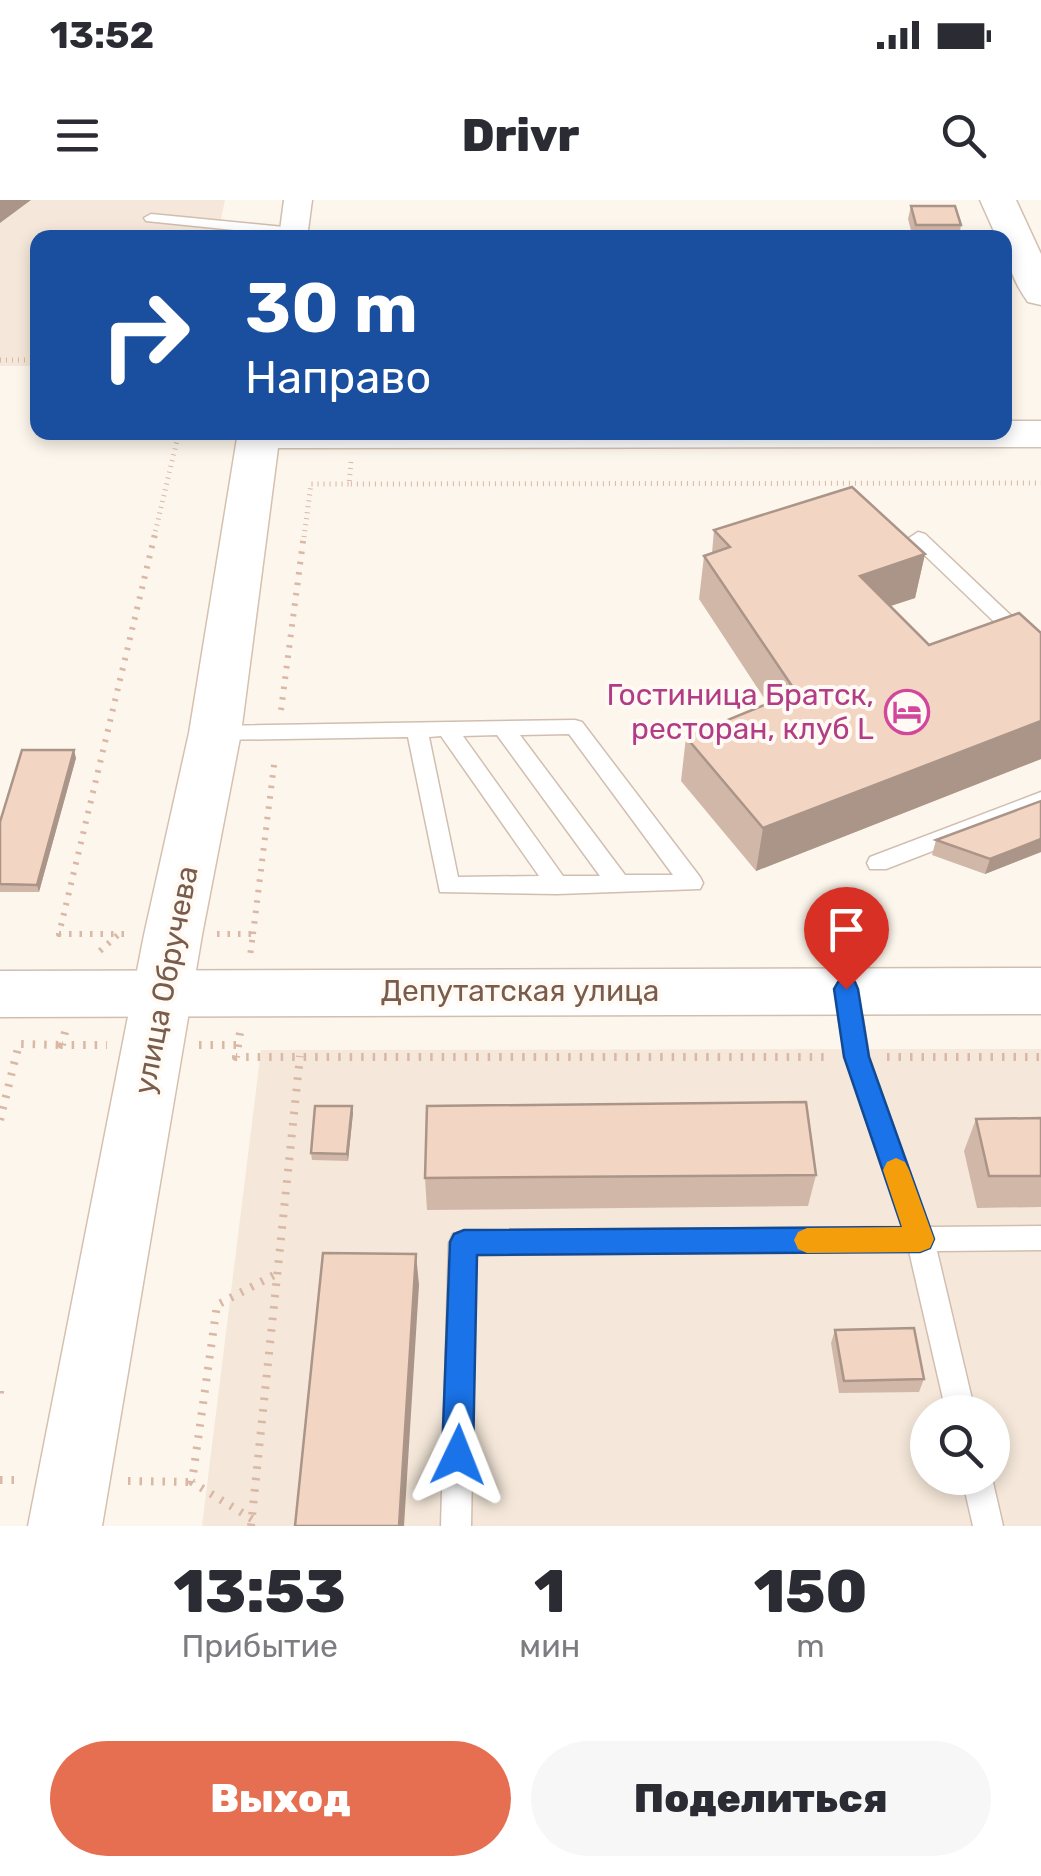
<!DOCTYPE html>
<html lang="ru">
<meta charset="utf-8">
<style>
:root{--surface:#fff;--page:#f7f7f7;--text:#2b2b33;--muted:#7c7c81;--accent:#e76f51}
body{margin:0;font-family:Rubik,sans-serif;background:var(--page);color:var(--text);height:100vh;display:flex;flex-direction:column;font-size:38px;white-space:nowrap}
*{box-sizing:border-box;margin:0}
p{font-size:32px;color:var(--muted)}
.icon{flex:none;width:55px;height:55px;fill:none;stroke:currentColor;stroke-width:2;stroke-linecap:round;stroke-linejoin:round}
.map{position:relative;height:1326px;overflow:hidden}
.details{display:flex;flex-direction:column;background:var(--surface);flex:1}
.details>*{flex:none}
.top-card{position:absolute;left:30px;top:30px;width:982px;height:210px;border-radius:20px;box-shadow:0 5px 15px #0003;background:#1a4fa0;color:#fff;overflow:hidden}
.fabs{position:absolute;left:910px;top:1195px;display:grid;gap:20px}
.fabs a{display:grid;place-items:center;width:100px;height:100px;border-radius:50%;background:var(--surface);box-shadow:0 5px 15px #0003;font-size:50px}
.pin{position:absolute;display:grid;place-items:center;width:85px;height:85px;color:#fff;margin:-102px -42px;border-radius:50% 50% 50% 0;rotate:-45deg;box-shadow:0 0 10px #0007}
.pin .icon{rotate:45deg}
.me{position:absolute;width:110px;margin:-55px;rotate:2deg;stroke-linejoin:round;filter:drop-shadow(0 0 8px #0008)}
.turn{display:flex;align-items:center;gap:35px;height:210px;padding:0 50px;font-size:45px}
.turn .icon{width:130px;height:130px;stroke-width:2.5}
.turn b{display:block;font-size:70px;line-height:85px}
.eta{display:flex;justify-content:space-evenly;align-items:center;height:170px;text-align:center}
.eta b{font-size:60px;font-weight:800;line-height:70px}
.primary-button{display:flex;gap:20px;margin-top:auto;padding:20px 50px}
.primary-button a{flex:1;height:115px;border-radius:60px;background:var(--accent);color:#fff;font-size:40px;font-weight:800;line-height:115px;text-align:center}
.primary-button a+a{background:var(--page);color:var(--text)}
.status{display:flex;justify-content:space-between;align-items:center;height:70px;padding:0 50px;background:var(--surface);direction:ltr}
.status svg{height:28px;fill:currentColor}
header{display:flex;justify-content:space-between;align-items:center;height:130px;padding:0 50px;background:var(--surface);font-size:45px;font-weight:800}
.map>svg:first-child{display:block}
</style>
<div class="status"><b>13:52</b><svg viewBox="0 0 49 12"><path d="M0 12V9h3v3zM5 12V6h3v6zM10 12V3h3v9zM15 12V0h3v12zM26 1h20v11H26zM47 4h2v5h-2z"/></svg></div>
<header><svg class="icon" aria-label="menu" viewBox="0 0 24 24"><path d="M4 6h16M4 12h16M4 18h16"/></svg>Drivr<svg class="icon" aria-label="search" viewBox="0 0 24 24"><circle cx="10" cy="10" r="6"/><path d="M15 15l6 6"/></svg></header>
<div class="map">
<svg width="1041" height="1326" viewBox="0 0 1041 1326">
<rect width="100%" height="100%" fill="#fdf6ec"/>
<path fill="#f5e8da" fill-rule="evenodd" d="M0 0H225L217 37 38 38 37 166H0Z
M1041 849V1326H202L261 850ZM928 1212H992V1278H928Z"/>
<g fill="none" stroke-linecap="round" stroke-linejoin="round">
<defs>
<path id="service" d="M151 14 294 28 301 32 294 36 146 21 144 18Z
M918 332 925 334 1041 444V462L1034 460 911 342 909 338Z
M575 520 582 522 700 677 703 683 700 689 557 694 440 692 408 537 215 540 205 533 215 526ZM569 534 673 675H625L520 535ZM497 535 600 676H563L463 536ZM441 536 539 676 458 677 429 537Z
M1041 592V609L886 669H870L867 663 870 657Z
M846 779 855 782 858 789 869 857 929 1027 1041 1026V1050L937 1051 975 1212H946L909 1051 476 1055 471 1326H441L449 1043 453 1034 463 1031 902 1027 845 857 834 789 837 782Z
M962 1278H992L1003 1326H973Z"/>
<path id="minor" d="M284 0H312L307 38H279Z"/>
<path id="tertiary" d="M980 0H1016L1041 54V105L1028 102C1014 83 1005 60 1005 38H997Z
M1041 768V814L0 817V771Z"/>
<path id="secondary" d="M1005 221H1041V247L278 248 241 533 202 735 102 1326H28L144 735 189 533 238 232H1005Z"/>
</defs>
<use href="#service" stroke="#d1beb0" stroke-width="3"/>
<use href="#minor" stroke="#d1beb0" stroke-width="3"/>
<use href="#tertiary" stroke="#d1beb0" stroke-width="3"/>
<use href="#secondary" stroke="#d6c0b0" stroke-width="3"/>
<path stroke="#d9b8a5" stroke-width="5" stroke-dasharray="1 5" stroke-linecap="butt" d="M1005 154H1012
M0 160H38
M351 262 349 284 1041 283
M154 337 179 232
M304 337 311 284H349"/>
<path stroke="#d9b8a5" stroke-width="6" stroke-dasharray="2.5 8" stroke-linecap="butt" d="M281 510 304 334
M124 734H59L155 334
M217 734H253L250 756
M253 734 275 557
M100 751 119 734"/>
<path stroke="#d9b8a5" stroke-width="8" stroke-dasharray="2.5 9" stroke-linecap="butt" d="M65 832 62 845H107
M240 833 236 857H830
M199 845H238
M887 857H1041
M0 920 19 844 62 845
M0 1191V1198
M0 1280H21
M128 1281 192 1282
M252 1319 192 1282 217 1105 276 1074
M251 1326 300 856"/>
<use href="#service" fill="#fff" fill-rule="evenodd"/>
<use href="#minor" fill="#fff" fill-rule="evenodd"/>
<use href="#tertiary" fill="#fff" fill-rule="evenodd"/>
<use href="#secondary" fill="#fff" fill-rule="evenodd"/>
</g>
<path fill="#d1b7a8" d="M911 6 961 25 959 38H913L908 19Z
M714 330 925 354 915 398 890 406 929 445 1041 433V559L756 671 681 581 686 537 768 504 699 399 704 356 712 353Z
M76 558 39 692H0V622Z
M1041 601V652L985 674 932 655 936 640Z
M353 913 348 961 312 960 311 953Z
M1041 918V1007L977 1008 964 951 976 919Z
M816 975 808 1006 427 1010 425 978Z
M835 1130 924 1179 919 1192 839 1193 831 1143Z"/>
<path fill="#aa9588" d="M0 0H31L0 23Z
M925 354 915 398 851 419 860 376Z
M1041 521V559L756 671 763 628Z
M74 550 76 558 39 692 37 685Z
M1041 639V652L985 674 990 659Z
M352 906 353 913 348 961 347 954Z
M416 1054 419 1085 404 1326H399Z"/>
<path fill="#f3d5c3" stroke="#aa9588" stroke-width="2.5" d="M911 6H955L961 25H916Z
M852 287 925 354 860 376 929 445 1019 413 1041 433V521L763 628 686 537 796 492 704 356 730 347 714 330Z
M22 550H74L37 685 0 684V622Z
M1041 601V639L990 659 936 640Z
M806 902 816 975 425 978 427 906Z
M315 906H352L347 954 311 953Z
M1041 918V976H989L976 919Z
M323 1053 416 1054 399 1326H295Z
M914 1128 924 1179 844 1181 835 1130Z"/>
<path fill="#1a73e8" stroke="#114b97" stroke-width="2.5" d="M846 780 855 782 858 789 869 857 934 1039 930 1048 920 1052 477 1055 473 1255 468 1266 458 1270 447 1266 442 1255 450 1042 454 1034 464 1030 902 1027 844 857 834 789 838 782Z"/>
<path fill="#f59e0b" d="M896 958 905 962 909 970 934 1039 930 1048 920 1052 807 1053 798 1049 794 1040 798 1032 807 1028 902 1027 883 970 887 962Z"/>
<defs>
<symbol id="hotel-ring" viewBox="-11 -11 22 22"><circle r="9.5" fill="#fffaf3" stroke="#d1479c" stroke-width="1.5"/><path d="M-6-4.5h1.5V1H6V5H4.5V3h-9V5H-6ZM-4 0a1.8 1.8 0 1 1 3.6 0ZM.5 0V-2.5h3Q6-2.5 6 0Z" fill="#d1479c"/></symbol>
</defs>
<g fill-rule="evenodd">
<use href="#hotel-ring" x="882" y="487" width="50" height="50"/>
</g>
<g text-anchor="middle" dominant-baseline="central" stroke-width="8" stroke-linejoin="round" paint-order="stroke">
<g font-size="30" fill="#b23c85" stroke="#fffaf3" text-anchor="end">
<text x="874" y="495">Гостиница Братск,<tspan x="874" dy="34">ресторан, клуб L</tspan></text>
</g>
<g font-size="30" fill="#7a5c4d" stroke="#fffaf3">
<text transform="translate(166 780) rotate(-79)">улица Обручева</text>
<text x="520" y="791">Депутатская улица</text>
</g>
</g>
</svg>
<div class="fabs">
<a><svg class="icon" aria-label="search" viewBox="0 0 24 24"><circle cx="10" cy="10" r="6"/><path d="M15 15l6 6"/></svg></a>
</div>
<div class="pin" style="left:846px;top:789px;background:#d93025"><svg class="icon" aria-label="arrive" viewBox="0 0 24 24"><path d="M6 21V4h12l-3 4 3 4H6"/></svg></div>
<svg class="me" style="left:458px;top:1255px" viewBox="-20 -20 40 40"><path d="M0-17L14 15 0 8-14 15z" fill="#1a73e8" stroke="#fff" stroke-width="4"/></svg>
<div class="top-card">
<div class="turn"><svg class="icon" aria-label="right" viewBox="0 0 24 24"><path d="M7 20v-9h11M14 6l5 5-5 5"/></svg><div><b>30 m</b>Направо</div></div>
</div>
</div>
<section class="details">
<div class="eta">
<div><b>13:53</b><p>Прибытие</p></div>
<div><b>1</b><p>мин</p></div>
<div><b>150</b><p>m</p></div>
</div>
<div class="primary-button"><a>Выход</a><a>Поделиться</a></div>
</section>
